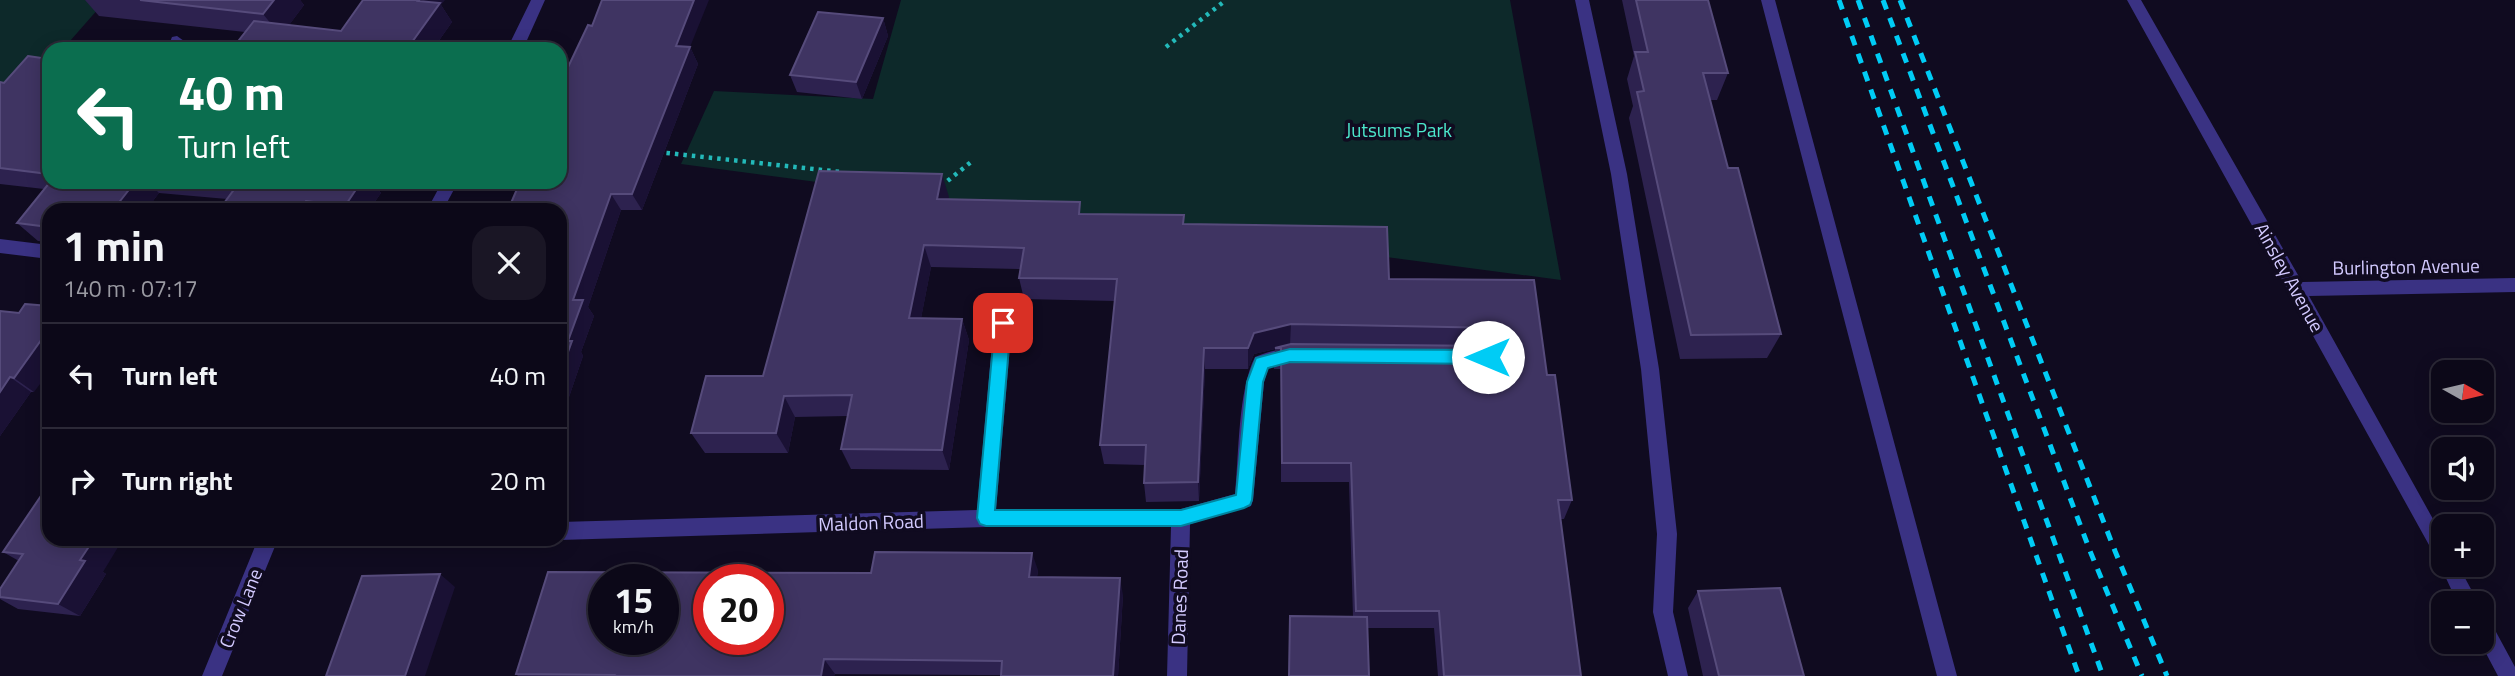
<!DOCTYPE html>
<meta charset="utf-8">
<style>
:root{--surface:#0c0818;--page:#1a1625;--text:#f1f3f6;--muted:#9a9aa2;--line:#2c2937}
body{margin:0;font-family:"Titillium Web",sans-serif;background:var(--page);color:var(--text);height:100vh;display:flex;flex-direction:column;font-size:26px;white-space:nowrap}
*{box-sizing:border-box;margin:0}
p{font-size:23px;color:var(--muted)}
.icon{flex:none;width:38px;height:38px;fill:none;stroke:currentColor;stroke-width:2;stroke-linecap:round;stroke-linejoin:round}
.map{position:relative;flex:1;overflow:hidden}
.sheet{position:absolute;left:42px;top:203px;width:525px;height:343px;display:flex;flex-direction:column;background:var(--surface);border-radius:21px;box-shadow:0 4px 18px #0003,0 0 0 2px var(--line)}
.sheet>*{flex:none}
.banner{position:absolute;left:42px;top:42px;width:525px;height:147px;border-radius:21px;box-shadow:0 4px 18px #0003,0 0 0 2px var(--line);background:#0b6e4f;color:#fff;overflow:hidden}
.needle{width:46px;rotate:98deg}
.tools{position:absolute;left:2431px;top:360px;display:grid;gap:14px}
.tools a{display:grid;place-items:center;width:63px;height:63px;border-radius:14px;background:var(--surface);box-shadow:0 4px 18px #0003,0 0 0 2px var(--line);font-size:35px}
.speed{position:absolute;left:588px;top:564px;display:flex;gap:14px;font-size:35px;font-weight:700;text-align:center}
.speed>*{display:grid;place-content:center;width:91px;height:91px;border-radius:50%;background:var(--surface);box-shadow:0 4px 18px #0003,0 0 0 2px var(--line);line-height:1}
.speed small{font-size:18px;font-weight:400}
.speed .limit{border:10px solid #d22;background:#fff;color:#111}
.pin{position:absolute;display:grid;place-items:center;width:60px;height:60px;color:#fff;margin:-30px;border-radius:14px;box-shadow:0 4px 10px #0006}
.me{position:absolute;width:77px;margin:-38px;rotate:270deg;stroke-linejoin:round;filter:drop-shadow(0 0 5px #0008)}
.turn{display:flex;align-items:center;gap:24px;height:147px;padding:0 21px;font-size:32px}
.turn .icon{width:91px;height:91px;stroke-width:2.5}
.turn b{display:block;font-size:49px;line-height:60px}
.round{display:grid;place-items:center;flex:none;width:74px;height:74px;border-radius:21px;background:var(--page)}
.summary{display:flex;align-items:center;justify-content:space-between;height:119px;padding:0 21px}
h1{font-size:42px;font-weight:700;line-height:52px}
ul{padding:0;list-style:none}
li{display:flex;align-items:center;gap:21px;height:105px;padding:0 21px;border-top:2px solid var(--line)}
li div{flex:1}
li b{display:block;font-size:26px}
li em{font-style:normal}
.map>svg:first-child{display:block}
</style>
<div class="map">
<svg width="2515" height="676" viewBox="0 0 2515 676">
<rect width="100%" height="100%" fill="#100b20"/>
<path fill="#0d292a" d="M0 0H106L63 49H49V66L0 96Z
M901 0H1510L1561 280 681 164 714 91 873 99Z"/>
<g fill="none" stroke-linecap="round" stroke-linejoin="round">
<path stroke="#23b9b9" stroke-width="4.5" stroke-dasharray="3.5 5" stroke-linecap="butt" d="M1166 47 1226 0
M658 152 841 172
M940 182 945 183 971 162"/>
<path fill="#3a3283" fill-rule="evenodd" d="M531 0H545L523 49H507Z
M1575 0H1589L1627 174 1659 369 1677 534 1673 612 1688 676H1668L1653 612 1657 534 1641 369 1611 174Z
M1761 0H1775L1957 676H1937Z
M2127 0H2141L2302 282 2515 278V292L2309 296 2443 537V565H2458L2479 604H2458L2439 563Z
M177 36 184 41 183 49H167L172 37Z
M442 182H458L443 210H427Z
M0 239 49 245V259L0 253Z
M1003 316 1009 318 1012 323 996 509H1181L1235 494C1239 455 1238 390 1255 357 1268 352 1289 345 1302 350L1305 355 1302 360 1268 368 1264 382 1253 500 1251 506 1190 524 1187 676H1167L1171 527H986L560 540 558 539 560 522 977 510 994 323 997 318Z
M258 539H278L222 676H202Z
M2482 617 2489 619 2515 667V676H2498L2480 642Z"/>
<path stroke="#00ccf5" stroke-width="5" stroke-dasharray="10 9" stroke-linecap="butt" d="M1839 0 2079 676
M1858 0 2103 676
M1883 0 2090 551 2142 676
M1900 0 2115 551 2167 676"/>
</g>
<path fill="#2d224f" d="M85 0H300L304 5 289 25 341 31 441 5 452 22 433 49H232L245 32 99 16Z
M1622 0H1708L1728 73 1717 100H1710L1728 168 1781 334 1767 358 1680 359 1629 118 1633 106 1627 79 1634 56Z
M883 18 888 36 862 99 797 92 790 75Z
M592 26 690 47 698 64 642 210H621L588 307 594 316 581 352 583 356 569 397H565L560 411V210Z
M49 59V182H372L381 193 369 210H219L227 199 159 193 146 210H49V242L38 241 17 223 44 189 0 184V82L4 83Z
M949 197 948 199 1184 224 1389 279 1534 280 1547 375 1572 500 1564 519H1560L1581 676H1438L1434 628H1367L1369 676H1289L1290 616 1353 617 1349 482H1281V369H1274L1275 349 1254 354 1248 369H1205L1199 501 1146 502 1144 483 1145 465 1104 464 1100 445 1115 301 1024 299 1019 278 1020 269 931 267 921 318 962 319 969 340 949 470 851 469 841 449 848 416 795 417 788 453H705L691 433 763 376Z
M0 311 34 392H31L0 436Z
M49 484 103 572 106 574 80 616 18 609 0 599V589L19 561 3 552Z
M1038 570 1037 577 1123 595 1118 676 835 674 834 676H518L516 674 871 573Z
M1698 591 1804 676H1703L1688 608Z"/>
<path fill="#1a1134" d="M274 0H300L304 5 281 36 263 14Z
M419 0H445L441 5 452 22 433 49H407Z
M694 0H709L690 47 698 64 642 210 632 194 676 46Z
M883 18 888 36 862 99 856 82Z
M942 174 949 197 944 222 937 199Z
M135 182H148L159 193 146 210H113Z
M361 182H372L381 193 369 210H348L345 206Z
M611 194 621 210 588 307 594 316 581 352 583 356 569 397 560 386V374L568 341 573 300Z
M306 201 314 210H299Z
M924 245 931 267 917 339 909 318Z
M962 319 969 340 949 470 942 450Z
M1291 324 1290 345 1275 348V349L1254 354 1248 369V348L1254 333Z
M49 329V372L34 392 14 378Z
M1204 348 1205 369 1199 501 1198 482Z
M10 377 31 392 0 436V392Z
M560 391 565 397 560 411Z
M784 396 795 417 788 453 776 433Z
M94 539H123L103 572 106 574 80 616 58 604 80 560Z
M1032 553 1038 570 1035 593 1029 577Z
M440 574 455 587 425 676H405Z
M1120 578 1123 595 1118 676H1113Z
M824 659 835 674 834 676H821Z"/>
<path fill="#3f3462" stroke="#564b7b" stroke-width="2" fill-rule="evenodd" d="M140 0H274L263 14Z
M363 0H419L418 1 440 3 407 49H232L254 21 341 31Z
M602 0H694L676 46 690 47 632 194H611L573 300H583L568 341H572L560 374V210H508L520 182H560V84L588 25 592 26Z
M1636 0H1708L1728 73H1703L1728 168H1738L1781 334 1691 335 1637 92 1644 91 1635 52H1648Z
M818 12 883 18 856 82 790 75Z
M28 56 49 59V174L0 168V82L4 83Z
M819 171 942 174 937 199 1080 202 1079 214 1184 215 1183 224 1387 227 1389 279 1534 280 1547 375H1555L1572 500H1558L1581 676H1444L1439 611H1356L1351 463H1282L1281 348H1275L1291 344 1493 346 1500 343 1505 337 1500 328 1291 324 1254 333 1248 348H1204L1198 482 1144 483 1146 445H1100L1117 279 1019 278 1024 248 924 245 909 318 962 319 942 450 841 449 852 395 784 396 776 433H691L706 376H763Z
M50 182H135L113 210 79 206 76 210H49V227L17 223Z
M215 182H361L345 206 306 201 299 210H219L238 184Z
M25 304 49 306V329L14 378 10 377 0 392V311L19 313Z
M49 484V539H94L80 560 85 561 58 604 0 597V589L23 554 3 552Z
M875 552 1032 553 1029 577 1120 578 1113 676H1001L1002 661 824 659 821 676H613L614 675 516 674 548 572 871 573ZM604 579H663V639H604ZM709 579H768V639H709Z
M440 574 405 676H326L362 576Z
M1780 588 1804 676H1719L1698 591Z
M1290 616 1367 617 1369 676H1289Z"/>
<path fill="#00ccf5" stroke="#00859f" stroke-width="2" d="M1003 317 1011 323 995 510H1181L1236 495 1247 382 1256 358 1290 349 1488 350 1494 352 1496 357 1494 362 1488 364 1290 362 1268 368 1263 382 1252 500 1250 505 1244 508 1181 526H986L980 524 977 518 995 323Z"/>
<g text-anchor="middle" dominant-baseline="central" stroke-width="7" stroke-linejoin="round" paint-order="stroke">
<g font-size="19" fill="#4ce8cc" stroke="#100b20">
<text x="1399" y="129">Jutsums Park</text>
</g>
<g font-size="19" fill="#d3caff" stroke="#100b20">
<text transform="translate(2406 266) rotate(-1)">Burlington Avenue</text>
<text transform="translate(2290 277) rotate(61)">Ainsley Avenue</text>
<text transform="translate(871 522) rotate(-2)">Maldon Road</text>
<text transform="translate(1179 597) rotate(-88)">Danes Road</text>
<text transform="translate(240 608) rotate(-68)">Crow Lane</text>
</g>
</g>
</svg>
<div class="tools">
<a><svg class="needle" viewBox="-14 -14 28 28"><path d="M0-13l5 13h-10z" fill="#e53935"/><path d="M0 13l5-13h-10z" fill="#9a9aa2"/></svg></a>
<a><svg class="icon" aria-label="sound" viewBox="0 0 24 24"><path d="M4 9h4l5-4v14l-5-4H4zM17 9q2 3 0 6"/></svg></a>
<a>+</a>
<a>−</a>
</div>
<div class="speed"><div>15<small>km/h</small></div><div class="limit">20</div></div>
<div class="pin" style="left:1003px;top:323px;background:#d93025"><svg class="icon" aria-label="arrive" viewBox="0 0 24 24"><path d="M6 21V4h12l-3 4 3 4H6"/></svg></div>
<svg class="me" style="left:1488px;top:357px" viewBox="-20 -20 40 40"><circle r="19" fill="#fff"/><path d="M0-13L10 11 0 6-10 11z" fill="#00ccf5"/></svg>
<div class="banner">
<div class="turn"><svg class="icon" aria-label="left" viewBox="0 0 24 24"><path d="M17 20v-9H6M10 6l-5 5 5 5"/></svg><div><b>40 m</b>Turn left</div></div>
</div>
<section class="sheet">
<div class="summary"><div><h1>1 min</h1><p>140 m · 07:17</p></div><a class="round"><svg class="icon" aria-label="close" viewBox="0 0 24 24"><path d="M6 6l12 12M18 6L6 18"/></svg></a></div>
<ul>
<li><svg class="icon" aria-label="left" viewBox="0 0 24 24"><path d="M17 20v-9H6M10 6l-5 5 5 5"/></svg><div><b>Turn left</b></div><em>40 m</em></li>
<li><svg class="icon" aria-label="right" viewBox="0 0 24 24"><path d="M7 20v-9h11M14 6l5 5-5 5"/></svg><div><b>Turn right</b></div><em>20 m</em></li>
</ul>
</section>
</div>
